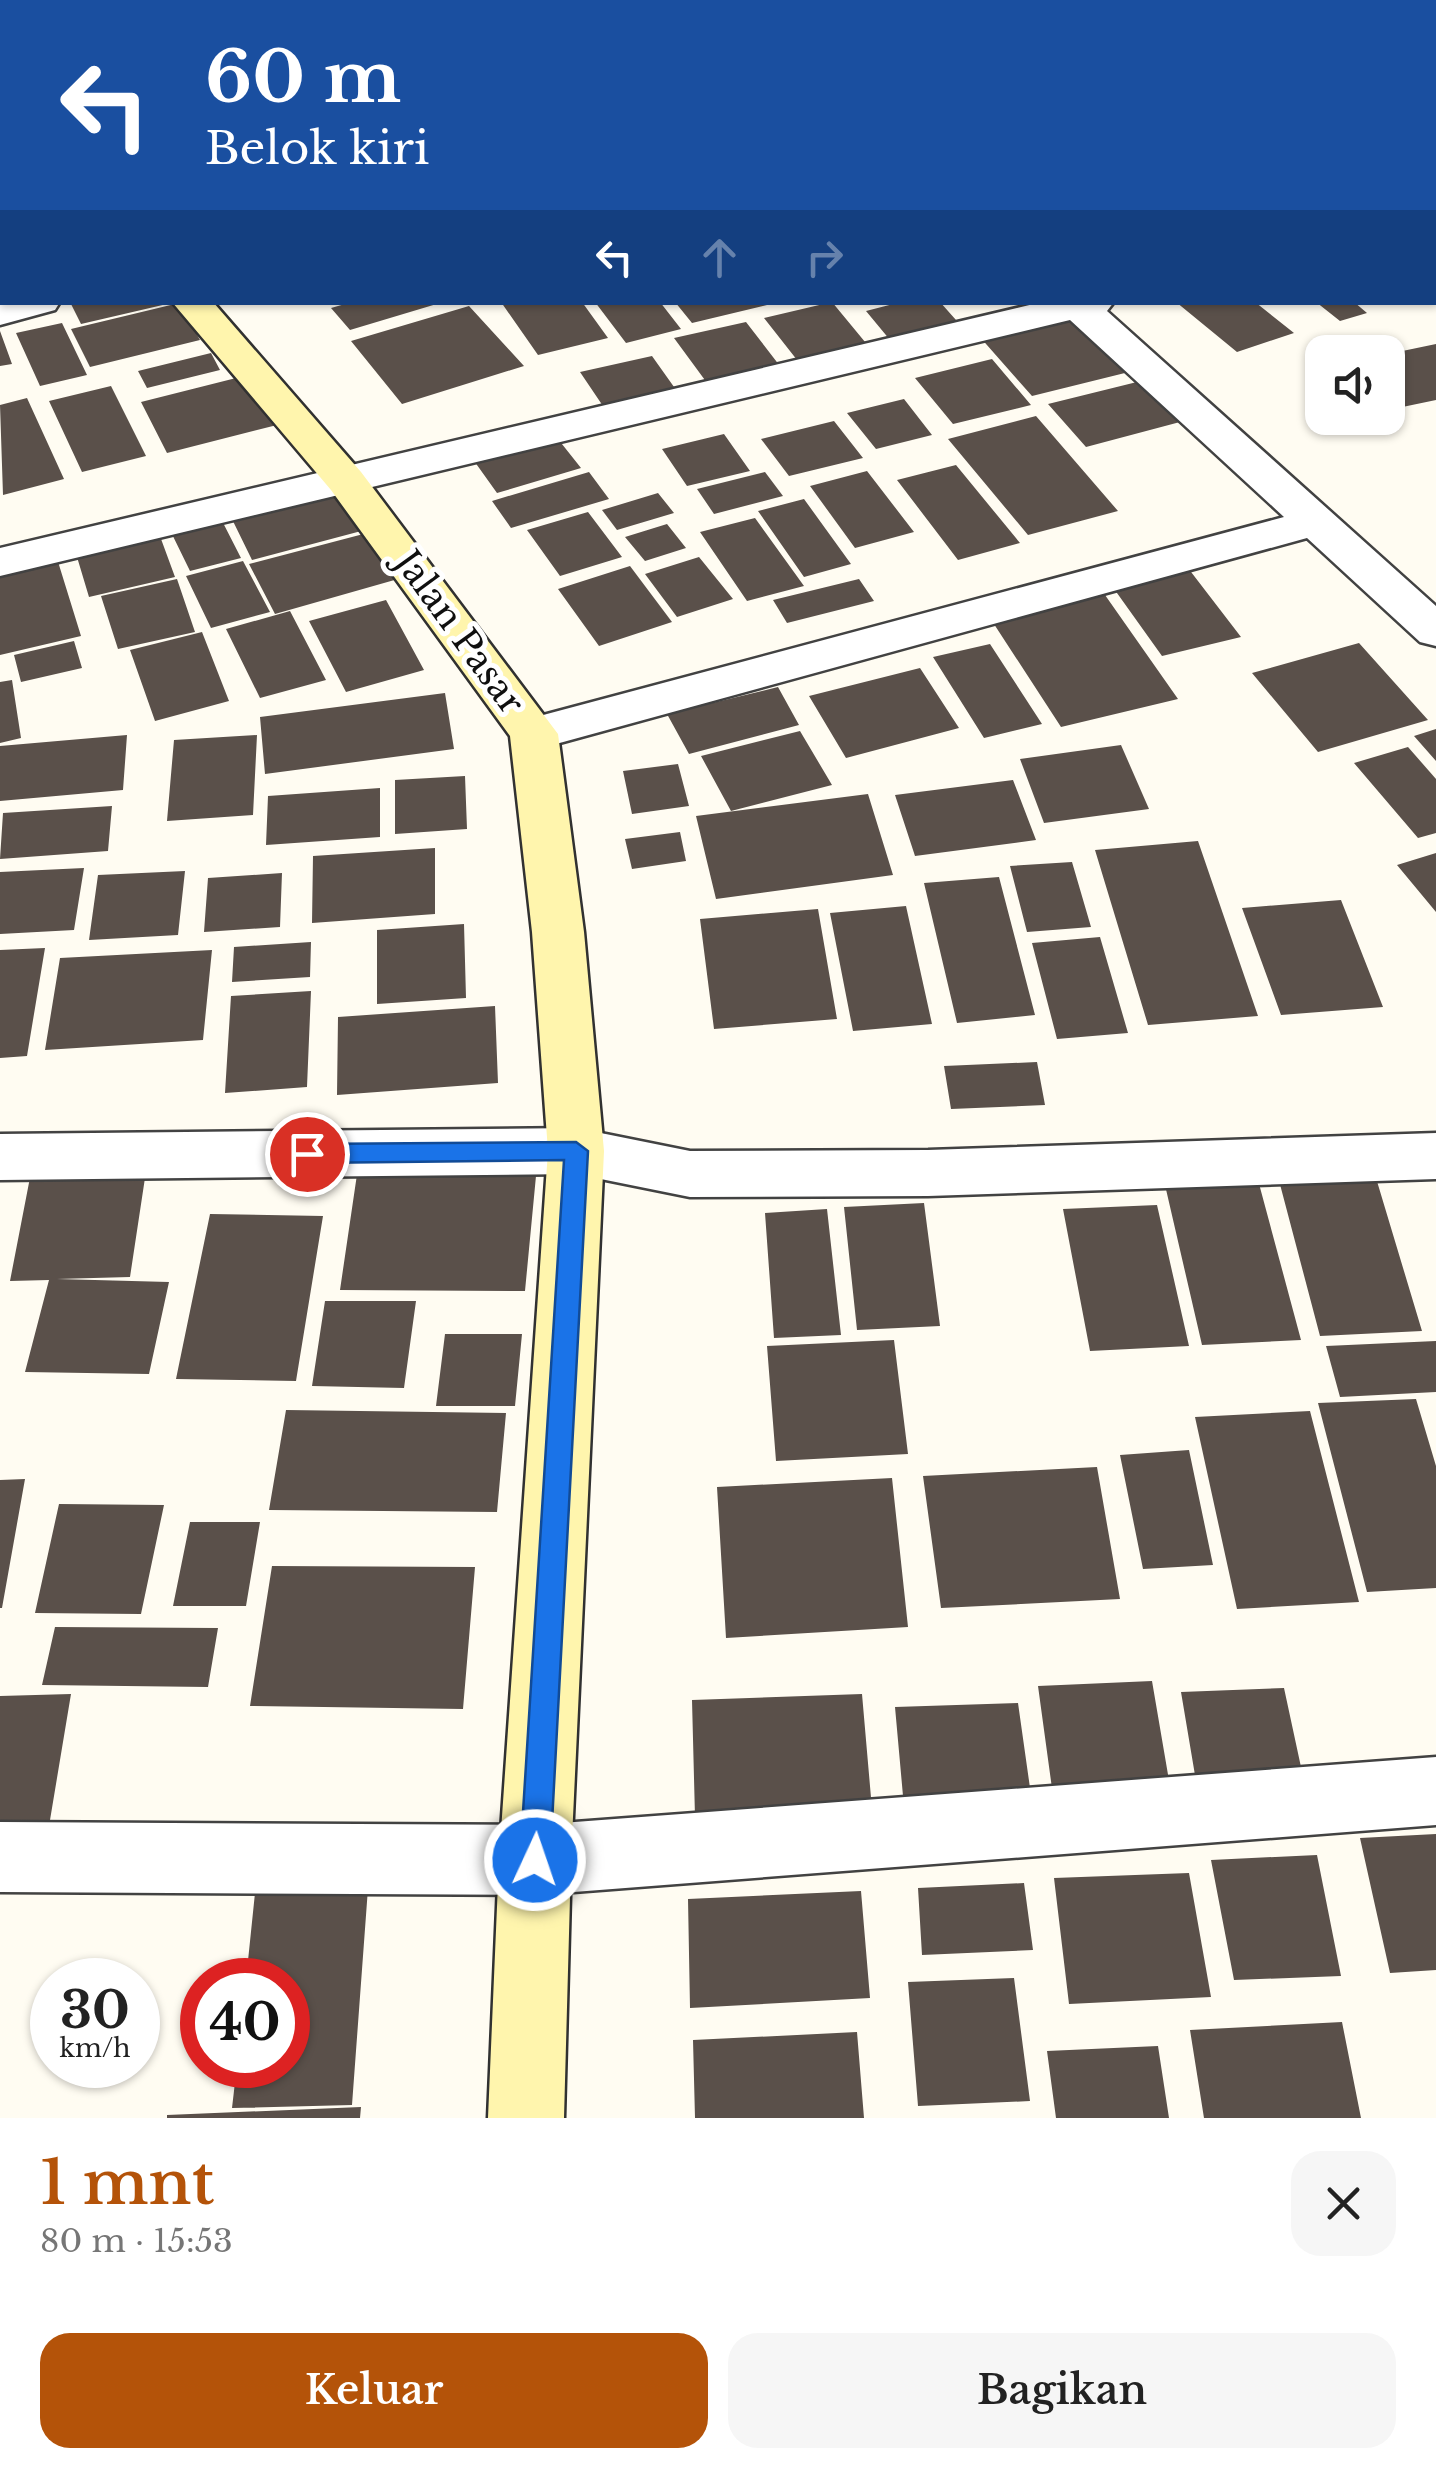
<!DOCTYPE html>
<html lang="id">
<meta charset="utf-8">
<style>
:root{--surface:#fff;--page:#f6f6f6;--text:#222;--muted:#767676;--accent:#b45309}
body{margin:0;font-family:"Libre Baskerville",serif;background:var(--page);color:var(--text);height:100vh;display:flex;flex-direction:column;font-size:38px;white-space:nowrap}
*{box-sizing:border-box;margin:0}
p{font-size:32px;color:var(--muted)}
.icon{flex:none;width:55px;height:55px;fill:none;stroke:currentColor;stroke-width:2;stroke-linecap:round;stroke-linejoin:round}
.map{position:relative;height:2118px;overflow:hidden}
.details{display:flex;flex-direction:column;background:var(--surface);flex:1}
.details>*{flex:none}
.hud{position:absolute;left:0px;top:0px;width:1438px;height:305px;box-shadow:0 2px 8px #0004;background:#1a4fa0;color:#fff;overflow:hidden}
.controls{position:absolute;left:1305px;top:335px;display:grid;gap:20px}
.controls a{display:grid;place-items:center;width:100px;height:100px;border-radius:20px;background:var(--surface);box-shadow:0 2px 8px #0004;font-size:50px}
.speed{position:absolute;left:30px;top:1958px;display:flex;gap:20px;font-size:50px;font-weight:700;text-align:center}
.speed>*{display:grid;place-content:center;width:130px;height:130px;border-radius:50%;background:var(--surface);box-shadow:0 2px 8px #0004;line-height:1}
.speed small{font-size:25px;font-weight:400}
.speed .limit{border:15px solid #d22;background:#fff;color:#111}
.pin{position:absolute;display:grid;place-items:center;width:85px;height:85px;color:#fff;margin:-42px;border:5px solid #fff;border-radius:50%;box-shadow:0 2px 10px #0007}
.me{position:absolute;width:110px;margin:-55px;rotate:3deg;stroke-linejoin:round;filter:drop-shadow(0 0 8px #0008)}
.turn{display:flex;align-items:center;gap:35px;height:210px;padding:0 40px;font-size:45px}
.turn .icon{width:130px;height:130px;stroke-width:2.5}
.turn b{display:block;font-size:70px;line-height:85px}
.lanes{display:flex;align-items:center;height:95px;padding:0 40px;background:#0003;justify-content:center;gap:50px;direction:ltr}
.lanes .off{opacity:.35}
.round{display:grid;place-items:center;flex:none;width:105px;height:105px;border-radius:30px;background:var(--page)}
.headline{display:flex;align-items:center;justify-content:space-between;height:170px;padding:0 40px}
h1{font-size:60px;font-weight:600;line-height:75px;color:var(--accent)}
.primary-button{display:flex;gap:20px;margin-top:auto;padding:20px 40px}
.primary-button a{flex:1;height:115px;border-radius:30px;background:var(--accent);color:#fff;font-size:40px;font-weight:600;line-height:115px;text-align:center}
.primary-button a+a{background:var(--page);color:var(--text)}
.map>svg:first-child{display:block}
</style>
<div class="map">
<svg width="1436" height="2118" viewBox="0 0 1436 2118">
<rect width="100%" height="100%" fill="#fffcf2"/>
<path fill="#5a504a" d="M70 302H167V304L81 324Z
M352 302H440V303L350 330 331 308Z
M501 302H582L608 338 538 355Z
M595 302H660L681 329 626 343Z
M675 302H770L771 304 692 323Z
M832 302 870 348 801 365 764 318Z
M901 302H940L964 329 895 346 866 311Z
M1176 302H1255L1294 333 1237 352Z
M1316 302H1354L1367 313 1340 321Z
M179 303 200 340 90 367 71 329Z
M469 306 524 366 402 404 351 341Z
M1078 312 1133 371 1032 396 979 336Z
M746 322 783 370 710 387 674 338Z
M62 323 87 375 40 386 16 333Z
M0 331 12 364 0 366Z
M1436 344V400L1388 410V354Z
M211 353 220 370 147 388 138 371Z
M652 356 679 394 607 412 580 372Z
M992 359 1031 405 953 424 915 378Z
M248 375 277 425 167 453 141 402Z
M1141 381 1180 422 1086 447 1048 404Z
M111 386 146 456 82 472 49 401Z
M27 398 64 479 3 495 0 405Z
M904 399 932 435 876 449 847 413Z
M1036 416 1118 511 1028 535 948 439Z
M834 421 863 458 789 476 761 439Z
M554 434 581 468 497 493 472 458Z
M724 434 750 471 687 486 662 449Z
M956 465 1020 543 958 560 897 480Z
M867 471 914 532 855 548 810 486Z
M589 472 609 499 511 528 492 501Z
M765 472 783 496 714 514 697 489Z
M340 484 365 530 252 560 229 513Z
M658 493 674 513 617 530 602 510Z
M804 499 851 564 804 577 758 511Z
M588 512 622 557 560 576 527 530Z
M218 513 241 558 190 571 168 526Z
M755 518 804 586 747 601 700 532Z
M667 524 686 548 645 561 625 537Z
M157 528 175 577 89 597 74 547Z
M371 532 398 579 275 614 249 564Z
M55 552 81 636 0 655V564Z
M699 557 733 599 677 617 645 574Z
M243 561 270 612 211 628 186 576Z
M630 566 672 622 599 646 558 589Z
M1188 568 1241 637 1162 656 1112 586Z
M177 579 195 632 118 649 101 596Z
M859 579 874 601 787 623 773 600Z
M1105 595 1178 699 1061 727 992 621Z
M386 600 424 670 346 692 309 621Z
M290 611 326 680 260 698 226 629Z
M202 632 229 701 155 721 130 650Z
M74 641 82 668 21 682 14 655Z
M1359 643 1428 720 1318 752 1252 673Z
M990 644 1042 724 984 738 933 657Z
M920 668 959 728 846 758 809 696Z
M12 680 21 738 0 743V682Z
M778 687 799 725 689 754 667 714Z
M445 693 454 749 265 774 260 717Z
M1436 729V761L1414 736Z
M800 731 832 785 731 811 701 756Z
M127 735 123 790 0 801V746Z
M257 735 253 815 167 821 174 740Z
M1121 745 1149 809 1044 823 1020 759Z
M1408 747 1436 779V833L1418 838 1354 763Z
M678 764 689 806 632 814 623 771Z
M465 776 467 829 395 834V780Z
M1013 780 1036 840 915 856 895 795Z
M380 788V837L266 845 268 796Z
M868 794 893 875 716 899 696 816Z
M112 806 108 851 0 859 3 813Z
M680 832 686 861 632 869 625 839Z
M1198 841 1258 1016 1148 1025 1095 850Z
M435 848V914L312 923 313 856Z
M1436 853V912L1397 865Z
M1072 862 1091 927 1027 932 1010 866Z
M84 868 74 930 0 934V872Z
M185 871 178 935 89 940 98 875Z
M282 873 280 927 204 932 208 878Z
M999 877 1035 1015 957 1023 924 883Z
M1341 900 1383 1007 1281 1015 1242 908Z
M906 906 932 1024 853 1031 830 913Z
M818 909 837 1019 714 1029 700 919Z
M464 924 466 998 377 1004V930Z
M1100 937 1128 1033 1057 1039 1032 943Z
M311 942 310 977 232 982 234 947Z
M45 948 27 1056 0 1058V950Z
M212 950 203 1040 45 1050 60 958Z
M311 991 307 1087 225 1093 231 996Z
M495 1006 498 1083 337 1095 338 1017Z
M1037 1062 1045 1105 951 1109 944 1066Z
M360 1154 538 1155 525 1291 340 1290Z
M148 1158 130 1277 57 1279 169 1282 149 1374 25 1372 49 1280 10 1281 33 1162Z
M1373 1168 1422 1331 1320 1336 1277 1173Z
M1258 1180 1301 1340 1202 1345 1165 1185Z
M924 1203 940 1326 857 1330 844 1207Z
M1157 1205 1189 1346 1090 1351 1063 1209Z
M827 1209 841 1335 774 1338 765 1213Z
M210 1214 323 1216 296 1381 176 1379Z
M325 1301H416L404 1388 312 1386Z
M445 1334H522L515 1406H436Z
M894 1340 908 1454 776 1461 767 1346Z
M1436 1341V1392L1340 1397 1326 1346Z
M1416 1399 1436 1466V1588L1367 1592 1318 1403Z
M286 1410 506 1413 497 1512 269 1510Z
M1310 1411 1359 1602 1237 1609 1195 1417Z
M1189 1450 1213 1565 1143 1569 1120 1455Z
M1097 1467 1120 1599 941 1608 923 1476Z
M892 1478 908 1627 726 1638 717 1487Z
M25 1479 2 1608H0V1480Z
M59 1504 164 1505 141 1614 35 1613Z
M190 1522H260L246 1606H173Z
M272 1566 475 1567 463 1709 250 1706Z
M55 1627 218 1628 208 1687 42 1685Z
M1152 1681 1172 1798 1054 1803 1038 1686Z
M1284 1688 1304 1781 1197 1787 1181 1692Z
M71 1694 49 1826 0 1828V1696Z
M862 1694 872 1809 695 1817 692 1700Z
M1018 1703 1032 1802 904 1807 895 1707Z
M1436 1834V1970L1390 1973 1360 1838Z
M1317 1855 1341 1976 1234 1980 1211 1860Z
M370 1861 352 2105 232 2108 237 2065H288V1980H246L258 1864Z
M1189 1873 1211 1997 1069 2004 1054 1878Z
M1024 1883 1033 1950 922 1955 918 1888Z
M861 1891 870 1998 690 2008 688 1899Z
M1014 1978 1030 2101 918 2106 908 1982Z
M1342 2022 1361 2118H1204L1190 2030Z
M857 2032 864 2118H695L693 2040Z
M1158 2046 1169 2118H1056L1047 2051Z
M361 2107 360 2118H167V2115Z"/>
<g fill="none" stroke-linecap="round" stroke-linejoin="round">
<defs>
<path id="street" d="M714 0H749L751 2H716Z
M1295 0H1332L1334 2H1297Z
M1435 68H1436V90H1435Z
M1435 219H1436V241H1435Z
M0 301 2 302H60L55 310 0 325Z
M1042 302H1114L1107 311 1436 606V646L1420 642 1307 538 534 750 517 746 510 734 517 722 1284 517 1070 320 0 576V548Z
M576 1128 690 1151 928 1150 1436 1133V1179L928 1196 690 1197 576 1174 0 1180V1134Z
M1436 1757V1825L535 1895 0 1892V1822L535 1825Z"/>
<path id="secondary" d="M0 18H2V42H0Z
M172 302H213L361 472 558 734 584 932 604 1151 571 1860 564 2118H488L499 1860 548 1151 532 932 510 736 331 490Z"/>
</defs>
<use href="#street" stroke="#424242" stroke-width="5"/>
<use href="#secondary" stroke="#313131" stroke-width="5"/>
<use href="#street" fill="#fff" fill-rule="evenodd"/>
<use href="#secondary" fill="#fff5ad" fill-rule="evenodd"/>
</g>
<path fill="#1a73e8" stroke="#114b97" stroke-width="2.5" d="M576 1142 588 1151 550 1860 546 1870 535 1875 525 1870 520 1860 564 1160 307 1163 295 1154 307 1144Z"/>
<g text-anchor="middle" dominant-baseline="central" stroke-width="10" stroke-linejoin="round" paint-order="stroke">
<g font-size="35" fill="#0f0f0f" stroke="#fff">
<text transform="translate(460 632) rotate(54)">Jalan Pasar</text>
</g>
</g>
</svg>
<div class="controls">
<a><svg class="icon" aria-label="sound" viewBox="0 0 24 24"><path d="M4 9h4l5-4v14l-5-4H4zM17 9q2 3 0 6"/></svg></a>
</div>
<div class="speed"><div>30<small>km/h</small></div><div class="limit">40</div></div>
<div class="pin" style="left:307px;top:1154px;background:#d93025"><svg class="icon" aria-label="arrive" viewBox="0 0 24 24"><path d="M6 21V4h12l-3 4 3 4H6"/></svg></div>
<svg class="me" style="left:535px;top:1860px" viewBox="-20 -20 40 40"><circle r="17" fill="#1a73e8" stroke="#fff" stroke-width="3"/><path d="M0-11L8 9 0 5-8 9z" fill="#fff"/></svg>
<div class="hud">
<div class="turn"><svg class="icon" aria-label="left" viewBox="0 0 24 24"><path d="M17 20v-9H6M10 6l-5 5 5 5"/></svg><div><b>60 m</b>Belok kiri</div></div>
<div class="lanes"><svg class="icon" aria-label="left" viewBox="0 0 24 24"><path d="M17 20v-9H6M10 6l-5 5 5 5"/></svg><svg class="icon off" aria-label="ahead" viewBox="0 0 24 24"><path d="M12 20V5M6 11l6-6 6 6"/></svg><svg class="icon off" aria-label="right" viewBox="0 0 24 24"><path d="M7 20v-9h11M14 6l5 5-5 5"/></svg></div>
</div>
</div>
<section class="details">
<div class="headline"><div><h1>1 mnt</h1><p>80 m · 15:53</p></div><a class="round"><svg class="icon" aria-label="close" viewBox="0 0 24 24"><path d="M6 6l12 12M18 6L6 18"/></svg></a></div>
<div class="primary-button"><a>Keluar</a><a>Bagikan</a></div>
</section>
